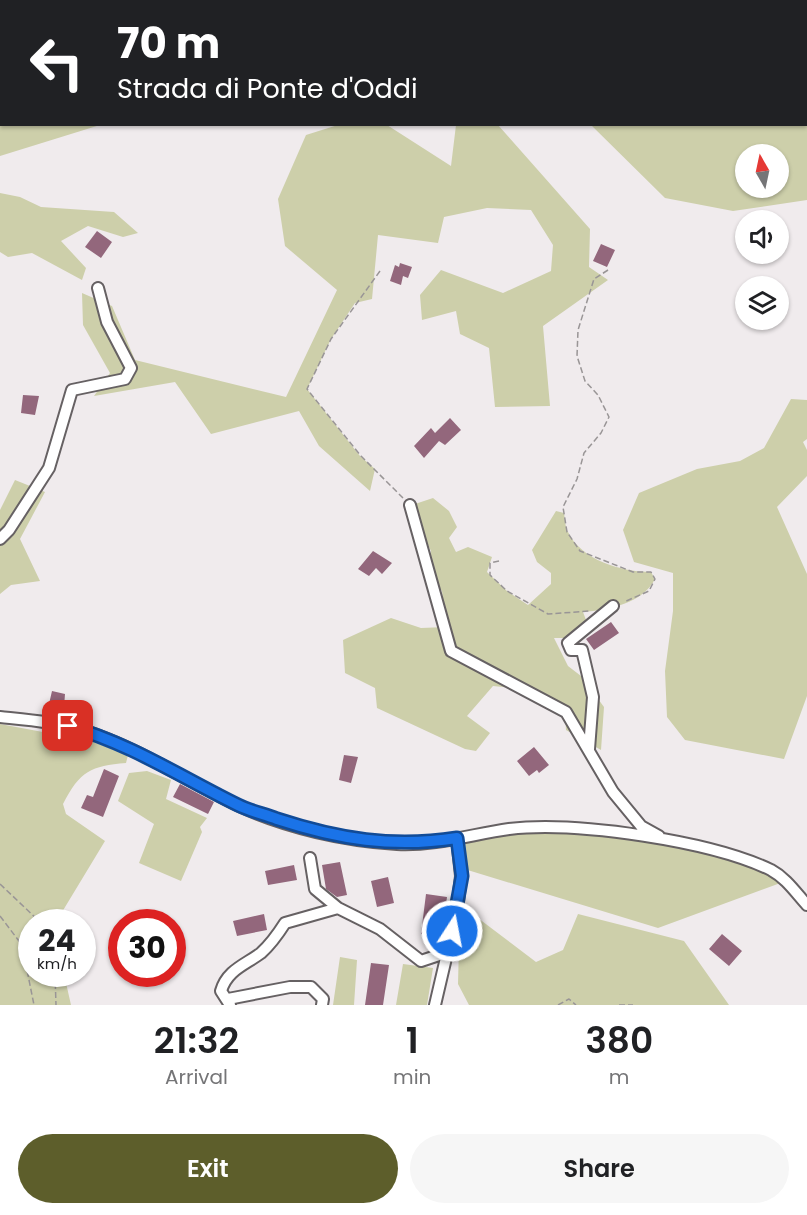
<!DOCTYPE html>
<style>
:root{--surface:#fff;--page:#f6f6f6;--text:#202124;--muted:#757577;--accent:#5d5e2b}
body{margin:0;font-family:Poppins,sans-serif;background:var(--page);color:var(--text);height:100vh;display:flex;flex-direction:column;font-size:22px;white-space:nowrap}
*{box-sizing:border-box;margin:0}
p{font-size:20px;color:var(--muted)}
.icon{flex:none;width:33px;height:33px;fill:none;stroke:currentColor;stroke-width:2;stroke-linecap:round;stroke-linejoin:round}
.map{position:relative;height:1005px;overflow:hidden}
.details{display:flex;flex-direction:column;background:var(--surface);flex:1}
.details>*{flex:none}
.guide{position:absolute;left:0px;top:0px;width:807px;height:126px;box-shadow:0 2px 4px #0004;background:#202124;color:#fff;overflow:hidden}
.needle{width:39px;rotate:351deg}
.fabs{position:absolute;left:735px;top:144px;display:grid;gap:12px}
.fabs a{display:grid;place-items:center;width:54px;height:54px;border-radius:50%;background:var(--surface);box-shadow:0 2px 4px #0004;font-size:30px}
.speed{position:absolute;left:18px;top:909px;display:flex;gap:12px;font-size:30px;font-weight:700;text-align:center}
.speed>*{display:grid;place-content:center;width:78px;height:78px;border-radius:50%;background:var(--surface);box-shadow:0 2px 4px #0004;line-height:1}
.speed small{font-size:15px;font-weight:400}
.speed .limit{border:9px solid #d22;background:#fff;color:#111}
.pin{position:absolute;display:grid;place-items:center;width:51px;height:51px;color:#fff;margin:-26px;border-radius:12px;box-shadow:0 3px 9px #0006}
.me{position:absolute;width:66px;margin:-33px;rotate:11deg;stroke-linejoin:round;filter:drop-shadow(0 0 4px #0008)}
.turn{display:flex;align-items:center;gap:21px;height:126px;padding:0 18px;font-size:27px}
.turn .icon{width:78px;height:78px;stroke-width:2.5}
.turn b{display:block;font-size:42px;line-height:51px}
.eta{display:flex;justify-content:space-evenly;align-items:center;height:102px;text-align:center}
.eta b{font-size:36px;font-weight:600;line-height:42px}
.action{display:flex;gap:12px;margin-top:auto;padding:12px 18px}
.action a{flex:1;height:69px;border-radius:36px;background:var(--accent);color:#fff;font-size:24px;font-weight:600;line-height:69px;text-align:center}
.action a+a{background:var(--page);color:var(--text)}
.map>svg:first-child{display:block}
</style>
<div class="map">
<svg width="807" height="1005" viewBox="0 0 807 1005">
<rect width="100%" height="100%" fill="#f0ebed"/>
<path fill="#cdcfaa" fill-rule="evenodd" d="M0 0 97 1 2 2V124L100 125 0 156Z
M472 0H807V200L733 211 665 198 591 125 806 124V2L470 1ZM746 154H778V188H746Z
M341 124 387 125 451 166 456 125H498L590 229 589 267 608 280 543 326 550 406 495 407 489 348 460 334 456 311 422 320 420 295 441 270 503 293 551 271 553 245 531 210 487 208 444 217 438 243 378 235 372 299 355 303 331 339 307 389 360 456 375 469 370 491 319 446 299 411 211 434 175 382 94 396 110 373 83 325 82 293 112 306 135 360 286 397 337 290 285 246 278 199 306 135Z
M0 193 20 197 41 207 114 212 138 233 123 237 88 226 61 241 86 268 82 280 32 253 8 257 0 252Z
M791 399 807 400V439L803 442 807 450V476L777 507 807 574V696L784 759 685 740 667 717 665 671 673 611V573L634 562 623 530 639 493 697 469 740 461 764 448Z
M15 480 45 492 20 539 40 581 11 585 0 594V510Z
M433 498 449 511 457 527 449 538 456 552 468 547 492 557 487 572 507 591 528 605 551 584V573L537 562 532 550 556 511 564 513C565 519 565 527 568 532 581 560 622 572 651 572L655 579C643 603 609 610 583 612L586 620 566 638H554L568 666 581 676 604 707 601 750 566 730 565 712 521 689 493 686 467 716 490 733 476 751 465 749 377 708 375 688 345 673 343 640 391 618 421 628 446 627 442 591 426 574 431 551 417 523 415 504Z
M0 724 91 741 128 755 126 763C91 766 80 771 63 804L66 814 105 841 56 922H32V974H64L71 1005H0Z
M147 771 171 780 166 799 207 818 200 827 202 832 181 881 139 863 154 824 118 801 129 773Z
M510 829 615 833 714 851 786 881 658 928 461 868 457 838Z
M466 909 536 962 563 950 578 914 684 941 729 1005H469L458 984 459 945Z
M340 957 357 960 354 1005H333Z
M403 964 433 968 427 1005H396Z"/>
<path fill="#93677c" d="M97 231 112 242 101 258 85 247Z
M601 244 615 250 607 267 593 261Z
M400 263 412 267 408 278 403 276 401 285 390 281 395 265 399 267Z
M23 395 39 396 35 415 21 413Z
M450 418 461 430 445 445 439 441 424 458 414 446 431 428 435 433Z
M373 551 392 563 382 574 376 568 369 576 358 569Z
M611 622 619 633 594 650 586 639Z
M52 691 65 694 64 707 49 704Z
M534 747 549 765 539 773 537 770 529 776 517 761Z
M344 755 358 757 351 783 339 780Z
M104 769 119 776 103 817 81 808 87 795 93 797Z
M180 784 214 802 208 814 173 797Z
M340 862 347 895 337 897 326 889 322 865Z
M294 865 297 880 268 885 265 871Z
M388 877 394 903 377 907 371 881Z
M426 894 447 897 442 936 421 934Z
M264 914 267 930 237 936 233 921Z
M722 934 742 951 729 966 709 949Z
M371 963 389 965 383 1005H365Z"/>
<g fill="none" stroke-linecap="round" stroke-linejoin="round">
<defs>
<path id="minor" d="M410 505 451 651 566 712 613 792 641 826 659 836
M0 539 9 530 49 468 72 390 125 379 131 368 107 322 98 288
M0 717C29 720 57 722 85 731 139 748 188 782 239 806 287 828 345 841 397 844 435 846 473 834 509 829 576 821 711 841 771 870 786 878 796 893 807 905
M589 749 593 697 582 650H571L568 643 613 606
M310 858 315 889 338 908 380 929 421 961 448 952
M228 999 290 987H311L323 999 322 1005
M230 1005 221 991C227 970 245 965 261 953 271 944 278 934 285 923L338 908
M435 1005 457 911 461 876 457 838"/>
</defs>
<use href="#minor" stroke="#666163" stroke-width="14"/>
<path stroke="#999596" stroke-width="1.5" stroke-dasharray="6 3" stroke-linecap="butt" d="M608 270 594 279 578 330 577 356 585 381 598 395 609 417 601 433 584 453 577 479 563 507 567 532 580 551 633 572H651L655 579 649 591 624 602
M380 271 331 339 307 389 361 456 403 498
M499 561 490 563V575L507 591 548 614 590 611
M0 884 40 922
M0 916 22 945 34 1005
M55 974 56 1005
M558 1005 569 999 576 1005
M619 1005H633"/>
<use href="#minor" stroke="#fff" stroke-width="10"/>
</g>
<g fill="none" stroke-linecap="round" stroke-linejoin="round">
<defs>
<path id="route" d="M68 726C129 743 183 778 238 805 250 811 264 814 277 819 338 839 393 848 457 838L462 876 452 931"/>
</defs>
<use href="#route" stroke="#114b97" stroke-width="15"/>
<use href="#route" stroke="#1a73e8" stroke-width="10"/>
</g>
</svg>
<div class="fabs">
<a><svg class="needle" viewBox="-14 -14 28 28"><path d="M0-13l5 13h-10z" fill="#e53935"/><path d="M0 13l5-13h-10z" fill="#757577"/></svg></a>
<a><svg class="icon" aria-label="sound" viewBox="0 0 24 24"><path d="M4 9h4l5-4v14l-5-4H4zM17 9q2 3 0 6"/></svg></a>
<a><svg class="icon" aria-label="layers" viewBox="0 0 24 24"><path d="M12 4l9 5-9 5-9-5zM3 14l9 5 9-5"/></svg></a>
</div>
<div class="speed"><div>24<small>km/h</small></div><div class="limit">30</div></div>
<div class="pin" style="left:68px;top:726px;background:#d93025"><svg class="icon" aria-label="arrive" viewBox="0 0 24 24"><path d="M6 21V4h12l-3 4 3 4H6"/></svg></div>
<svg class="me" style="left:452px;top:931px" viewBox="-20 -20 40 40"><circle r="17" fill="#1a73e8" stroke="#fff" stroke-width="3"/><path d="M0-11L8 9 0 5-8 9z" fill="#fff"/></svg>
<div class="guide">
<div class="turn"><svg class="icon" aria-label="left" viewBox="0 0 24 24"><path d="M17 20v-9H6M10 6l-5 5 5 5"/></svg><div><b>70 m</b>Strada di Ponte d'Oddi</div></div>
</div>
</div>
<section class="details">
<div class="eta">
<div><b>21:32</b><p>Arrival</p></div>
<div><b>1</b><p>min</p></div>
<div><b>380</b><p>m</p></div>
</div>
<div class="action"><a>Exit</a><a>Share</a></div>
</section>
